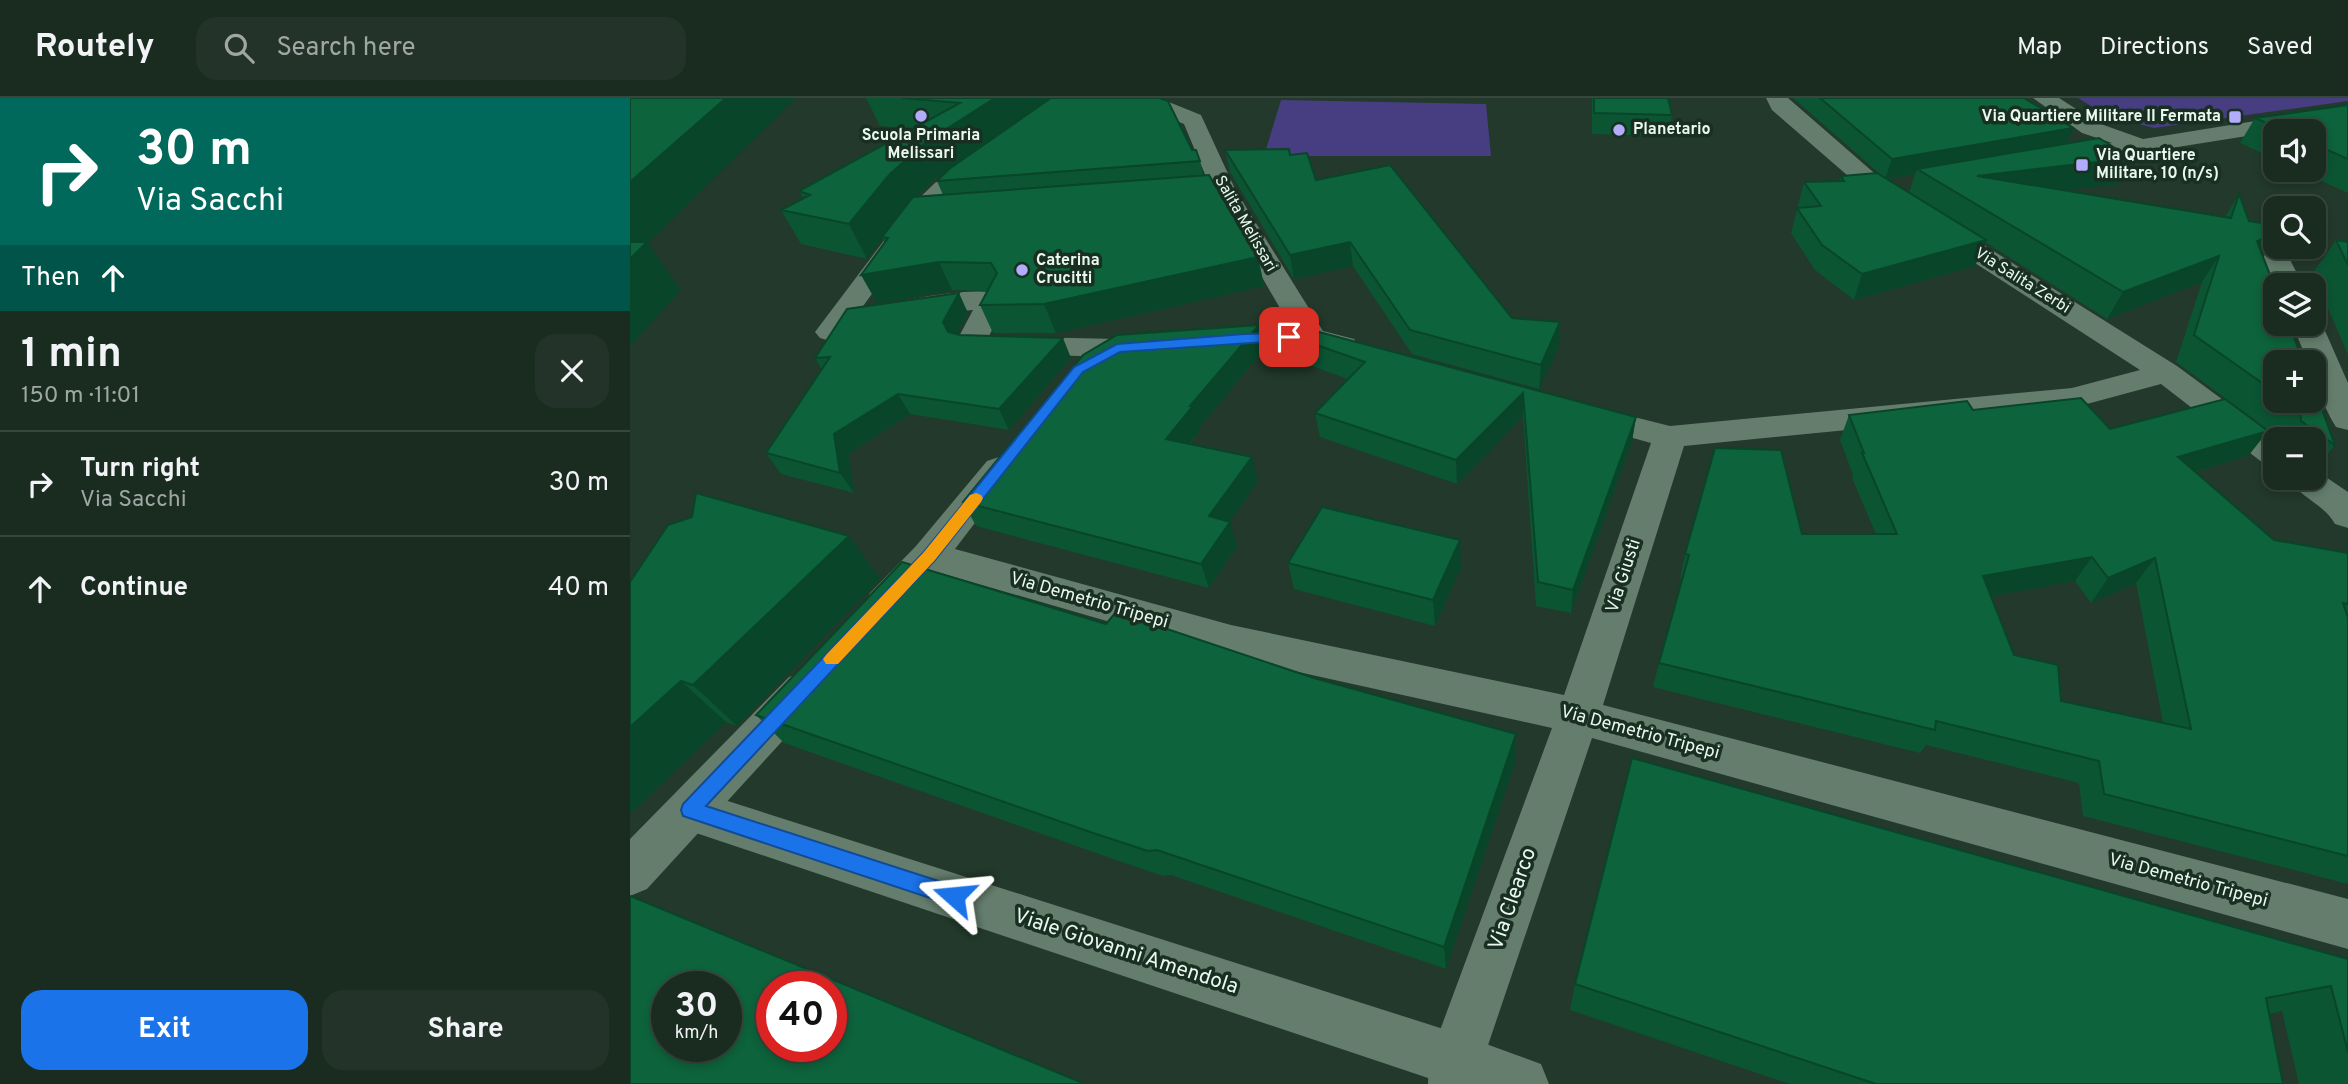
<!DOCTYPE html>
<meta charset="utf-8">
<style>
:root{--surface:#1a2b20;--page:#233329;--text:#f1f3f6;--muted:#9fa7a5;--line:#38473e;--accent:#1a73e8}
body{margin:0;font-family:Overpass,sans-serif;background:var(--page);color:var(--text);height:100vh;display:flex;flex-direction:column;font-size:26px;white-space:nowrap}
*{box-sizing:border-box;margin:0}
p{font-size:23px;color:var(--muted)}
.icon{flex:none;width:38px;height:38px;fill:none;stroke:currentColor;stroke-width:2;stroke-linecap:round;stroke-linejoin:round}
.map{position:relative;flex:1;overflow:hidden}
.side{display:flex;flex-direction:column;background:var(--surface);width:630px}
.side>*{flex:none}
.banner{background:#00695c;color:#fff;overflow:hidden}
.tools{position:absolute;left:1633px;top:21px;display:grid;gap:14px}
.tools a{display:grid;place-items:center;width:63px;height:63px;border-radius:14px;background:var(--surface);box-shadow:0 4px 10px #0003,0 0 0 2px var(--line);font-size:35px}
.speed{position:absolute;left:21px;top:873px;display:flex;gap:14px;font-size:35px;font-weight:700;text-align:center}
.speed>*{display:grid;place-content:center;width:91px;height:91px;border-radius:50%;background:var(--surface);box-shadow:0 4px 10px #0003,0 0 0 2px var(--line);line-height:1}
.speed small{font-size:18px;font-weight:400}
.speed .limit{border:10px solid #d22;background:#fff;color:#111}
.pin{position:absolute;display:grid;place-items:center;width:60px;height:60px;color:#fff;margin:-30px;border-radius:14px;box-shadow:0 4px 10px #0006}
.me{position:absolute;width:77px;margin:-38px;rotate:288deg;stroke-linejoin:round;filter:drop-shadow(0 0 5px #0008)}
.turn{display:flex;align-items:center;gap:24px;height:147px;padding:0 21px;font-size:32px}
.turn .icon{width:91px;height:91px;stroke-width:2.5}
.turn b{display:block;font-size:49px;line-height:60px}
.then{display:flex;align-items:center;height:66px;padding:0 21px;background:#0003;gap:14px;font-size:26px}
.round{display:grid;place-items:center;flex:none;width:74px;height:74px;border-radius:21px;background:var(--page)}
.headline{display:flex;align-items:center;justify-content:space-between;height:119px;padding:0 21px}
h1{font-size:42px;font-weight:700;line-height:52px}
.cta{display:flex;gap:14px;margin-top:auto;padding:14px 21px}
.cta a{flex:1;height:80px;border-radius:21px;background:var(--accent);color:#fff;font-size:28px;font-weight:700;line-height:80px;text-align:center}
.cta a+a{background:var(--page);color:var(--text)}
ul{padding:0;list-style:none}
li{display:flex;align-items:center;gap:21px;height:105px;padding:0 21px;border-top:2px solid var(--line)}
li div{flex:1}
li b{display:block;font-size:26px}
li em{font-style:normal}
header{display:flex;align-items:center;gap:42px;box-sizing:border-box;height:98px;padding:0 35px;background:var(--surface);border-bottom:2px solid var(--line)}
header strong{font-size:33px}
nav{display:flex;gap:38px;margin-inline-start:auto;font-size:24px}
.search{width:490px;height:63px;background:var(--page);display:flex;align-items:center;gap:18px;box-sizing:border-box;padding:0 24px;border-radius:21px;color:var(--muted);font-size:26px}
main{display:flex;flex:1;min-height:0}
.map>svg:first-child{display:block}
</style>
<header>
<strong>Routely</strong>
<div class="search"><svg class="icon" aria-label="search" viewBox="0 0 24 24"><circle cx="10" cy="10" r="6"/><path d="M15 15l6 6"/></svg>Search here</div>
<nav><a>Map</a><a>Directions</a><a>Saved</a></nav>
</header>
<main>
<section class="side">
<div class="banner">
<div class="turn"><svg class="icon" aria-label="right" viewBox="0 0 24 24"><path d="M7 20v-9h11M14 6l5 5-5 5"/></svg><div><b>30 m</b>Via Sacchi</div></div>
<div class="then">Then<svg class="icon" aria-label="ahead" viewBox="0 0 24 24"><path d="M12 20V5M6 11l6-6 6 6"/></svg></div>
</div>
<div class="headline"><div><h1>1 min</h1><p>150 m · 11:01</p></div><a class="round"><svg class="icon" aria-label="close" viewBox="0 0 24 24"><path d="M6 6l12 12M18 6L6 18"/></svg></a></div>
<ul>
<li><svg class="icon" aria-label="right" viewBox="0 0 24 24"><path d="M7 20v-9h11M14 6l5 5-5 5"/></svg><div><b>Turn right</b><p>Via Sacchi</p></div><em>30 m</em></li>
<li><svg class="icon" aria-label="ahead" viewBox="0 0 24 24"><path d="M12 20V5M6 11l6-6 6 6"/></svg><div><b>Continue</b></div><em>40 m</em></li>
</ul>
<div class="cta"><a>Exit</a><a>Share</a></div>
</section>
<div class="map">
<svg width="1718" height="986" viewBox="0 0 1718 986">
<rect width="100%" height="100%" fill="#22392b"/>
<path fill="#463e81" d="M1448 0H1718V3L1524 30 1477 18Z
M651 2 856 6 861 58H634Z"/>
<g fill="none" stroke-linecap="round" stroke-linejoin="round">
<path fill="#647d6c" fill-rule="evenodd" d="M428 0H453L327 91 295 122 231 211C270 204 336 187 373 196L377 202 359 238 487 241 498 244 502 250 498 256 487 259 340 255 329 252 325 246 343 212 308 215 217 231 210 240 200 243 190 240 185 234 277 112 309 81Z
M500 0H529L571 17 606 93 693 233 724 241 728 247 724 253 713 256 682 248 578 252 567 249 563 243 567 237 578 234 662 231 582 93 554 26 503 5Z
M1136 0H1158L1258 87 1547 268 1646 341 1645 368 1633 365 1531 286 1442 310 1054 348 973 607 1718 801V851L962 640 853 962 854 986H798L799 962 922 630 601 559 307 474C287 495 272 526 240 517L235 506 240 495 286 448 357 363 369 359 381 363 386 371 325 451 601 527 934 597 1021 345 941 323 936 316 941 309 952 306 1040 328 1442 290 1510 272 1240 97 1142 12Z
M1403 0H1429L1468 25 1513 41 1718 8V22L1434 67 1426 65 1422 60 1426 55 1482 45 1452 35Z
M1646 152 1656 154 1673 187H1645L1633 160 1636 154Z
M1684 219 1692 226 1718 285V332L1706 329C1695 311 1684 286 1684 264H1678L1662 226H1684Z
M1684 371 1718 394V430L1705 426C1694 406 1669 399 1658 380H1684Z
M174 574 189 579 195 591 189 603 17 791 0 798V741L159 579Z"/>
<path fill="#647d6c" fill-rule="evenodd" d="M60 691 826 935 911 966 919 986H816L60 733 44 727 37 712 44 697Z"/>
</g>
<path fill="#0b5533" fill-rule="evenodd" d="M236 0H529L562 52 570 63 573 77 628 159 634 188 426 235H363L350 207 358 193 322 192 247 205 255 145 252 140 237 161 171 146 151 112 173 100 169 93 281 31 250 28ZM331 63 307 83 313 97 287 99 307 79Z
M962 0H1038L1042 17 1039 38 962 36Z
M1163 0H1394L1436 46 1488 86 1433 92 1595 119 1609 96 1619 123 1645 127V140L1633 159 1645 264V303H1684L1705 347 1684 372V341H1648V339L1546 264 1572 184 1477 221 1355 144 1345 168 1224 202 1185 172 1161 135 1174 84 1210 83 1211 78 1251 77ZM1285 76 1279 95 1257 81Z
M1718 7V95L1667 72H1684V33H1645V61L1610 45 1625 20Z
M595 52 660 57 686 82 882 220 930 224 929 248 909 291 782 256 723 168 664 181 600 74Z
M1706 142 1718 144V257L1683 175Z
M338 215 327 236 441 260 379 332 280 316 218 356 224 395 151 376 136 355 192 272 185 260Z
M629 227 634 251 569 330 570 332 560 346 628 383 599 424 607 448 579 490 346 428 333 404Z
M661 238 1006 319 1002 343 941 515 906 508 893 319 827 386 690 339 685 315 718 281 665 262Z
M1343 312 1480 331 1619 357 1565 374 1644 442 1718 455V786L1453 718 1449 685 1296 647 1290 655 1023 589 1029 565 1052 481H1050L1055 456 1246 436 1222 380 1223 377 1210 342 1219 317ZM1445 483 1461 505 1506 485 1533 625 1431 603 1384 557 1361 498Z
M219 438 250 481 107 628 96 624 0 716V484Z
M658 465 831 469 805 528 664 491Z
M476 526 684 580 886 636 885 664 816 871 541 777 533 778 483 761 154 645 126 617Z
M1718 861V986H1669L1652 913 1639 916 1653 986H1160L940 912 945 886Z"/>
<path fill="#094529" d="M96 0H166L18 145 51 192 0 248V84Z
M365 0H423L307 79 275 110 237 161 219 126 259 77 293 46Z
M1443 30 1434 50 1287 71 1285 76 1255 81 1262 61Z
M1501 60 1488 86 1341 103 1347 78Z
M1645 136V140L1631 162 1627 143Z
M1356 142 1345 168 1224 202 1232 176Z
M720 144 723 168 664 181 660 157Z
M1589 158 1572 184 1477 221 1493 194Z
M628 159 634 188 426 235 414 206Z
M309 164 322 192 247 205 231 177Z
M329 195 338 215 323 245 313 224Z
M930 224 929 248 909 291 911 267Z
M629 227 634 251 569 330 570 332 544 365 536 341 560 308Z
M433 240 441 260 379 332 369 311Z
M893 295V319L827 386 826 362Z
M268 296 280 316 218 356 224 395 210 375 204 336Z
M1006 319 1002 343 941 515 943 492Z
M1638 333 1619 357 1530 384 1548 359Z
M622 359 628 383 587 442 579 418Z
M600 424 607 448 579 490 571 466Z
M219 438 250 481 107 628 63 587Z
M830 442 831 469 805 528 803 502Z
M1462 459 1445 483 1339 502 1353 478Z
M1525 460 1506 485 1461 505 1478 480Z
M51 583 96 624 0 716V629Z
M886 636 885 664 816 871 814 849Z"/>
<path fill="#0d633b" stroke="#094529" stroke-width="2" fill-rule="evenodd" d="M0 0H96L0 84Z
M272 0H365L293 46 259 77 219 126 151 112 180 97 169 93 330 5Z
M421 0H529L538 3 562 52H566L570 63 307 83 319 71Z
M964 0H1038L1042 17 964 15Z
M1190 0H1394L1443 30 1262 61Z
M1718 7V61L1684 46V33H1655L1625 20Z
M1469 40 1501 60 1347 78 1601 120 1609 96 1619 123 1645 127V136L1627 143 1645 190V226H1659L1673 264H1645V294L1564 237 1589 158 1493 194 1287 71Z
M659 51 660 57 677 55 686 82 760 67 882 220 930 224 911 267 780 232 720 144 660 157 595 52Z
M1247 75 1356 142 1232 176 1192 147 1167 110 1191 108 1174 84 1214 83 1211 78Z
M579 77 628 159 414 206 350 207 367 175 361 165 309 164 231 177 258 140 252 139 283 99Z
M1706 142 1718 144V167Z
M0 144H17L0 161Z
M329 195 313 224 318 234 330 237 433 240 369 311 268 296 204 336 210 375 136 355 200 259 185 260 217 211Z
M629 227 560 308H563L536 341 622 359 579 418 600 424 571 466 333 404 453 257 487 237Z
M663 227 1006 319 943 492 908 484 893 295 826 362 685 315 735 264 661 238Z
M1684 290 1705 347 1671 323 1670 311 1658 303H1684Z
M1451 300 1480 331 1595 301 1638 333 1548 359 1644 442 1718 455V506L1713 505 1718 520V758L1474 696 1469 663 1306 623 1305 632 1029 565 1059 457 1055 456 1085 350 1151 352 1172 436H1267L1232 355H1234L1219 317 1337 303 1343 312ZM1462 459 1478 480 1525 460 1561 631 1431 603 1428 567 1384 557 1353 478Z
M66 395 219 438 63 587 51 583 0 629V484L38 427 62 419Z
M692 409 830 442 803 502 658 465Z
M272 464 476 526 486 514 684 580 886 636 814 849 527 752 518 753 466 736 126 617Z
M1002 660 1718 861V954L1701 888 1636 900 1653 986H1246L945 886Z
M0 798 455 986H0ZM37 889H96V948H37ZM142 889H201V948H142Z"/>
<path fill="#1a73e8" stroke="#114b97" stroke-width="2" d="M659 235 663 236V242L490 254 453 274 305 462 76 708 324 788 331 791 334 798 331 805 324 808 53 718 51 712 53 706 294 454 444 269 487 246 614 236Z"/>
<path fill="#f59e0b" d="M346 395 351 397 353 400 351 404 305 462 208 566H196L193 561 196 557 294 454 340 397Z"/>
<g fill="#b1adfa" stroke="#182f21" stroke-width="2.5">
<circle cx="291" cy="18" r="7"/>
<rect x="1598" y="12" width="14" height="14" rx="3.5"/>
<circle cx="989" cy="32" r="7"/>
<rect x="1445" y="60" width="14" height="14" rx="3.5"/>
<circle cx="392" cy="172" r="7"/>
</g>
<g text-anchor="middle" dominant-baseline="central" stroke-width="7" stroke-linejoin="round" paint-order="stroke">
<g font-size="16" font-weight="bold" fill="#eaf8ef" stroke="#182f21" text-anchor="start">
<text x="1591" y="19" text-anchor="end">Via Quartiere Militare II Fermata</text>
<text x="1003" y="32">Planetario</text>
<text x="291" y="38" text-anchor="middle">Scuola Primaria<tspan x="291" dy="18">Melissari</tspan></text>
<text x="1466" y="58">Via Quartiere<tspan x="1466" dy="18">Militare, 10 (n/s)</tspan></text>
<text x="406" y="163">Caterina<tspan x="406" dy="18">Crucitti</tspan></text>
</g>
<g font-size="16" fill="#eaf8ef" stroke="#182f21">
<text transform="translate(615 126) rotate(60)">Salita Melissari</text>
<text transform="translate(1392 183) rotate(32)">Via Salita Zerbi</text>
</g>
<g font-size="18" fill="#eaf8ef" stroke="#182f21">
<text transform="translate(994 478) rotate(-72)">Via Giusti</text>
<text transform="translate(459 503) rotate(16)">Via Demetrio Tripepi</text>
<text transform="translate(1010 635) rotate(15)">Via Demetrio Tripepi</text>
<text transform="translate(1558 783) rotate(15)">Via Demetrio Tripepi</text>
</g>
<g font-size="21" fill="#eaf8ef" stroke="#182f21">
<text transform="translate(883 801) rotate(-71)">Via Clearco</text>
<text transform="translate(496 854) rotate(18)">Viale Giovanni Amendola</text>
</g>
</g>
</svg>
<div class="tools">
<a><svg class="icon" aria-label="sound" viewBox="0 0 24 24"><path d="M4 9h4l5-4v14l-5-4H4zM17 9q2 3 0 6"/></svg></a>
<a><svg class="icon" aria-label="search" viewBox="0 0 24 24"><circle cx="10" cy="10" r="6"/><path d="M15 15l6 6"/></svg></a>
<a><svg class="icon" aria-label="layers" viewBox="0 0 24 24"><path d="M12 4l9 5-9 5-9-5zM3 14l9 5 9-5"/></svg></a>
<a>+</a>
<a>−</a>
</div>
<div class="speed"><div>30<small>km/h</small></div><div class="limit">40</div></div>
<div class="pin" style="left:659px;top:239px;background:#d93025"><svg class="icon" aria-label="arrive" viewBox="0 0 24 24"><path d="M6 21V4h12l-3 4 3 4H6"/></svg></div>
<svg class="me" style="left:324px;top:798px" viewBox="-20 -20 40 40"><path d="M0-17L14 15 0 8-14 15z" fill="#1a73e8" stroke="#fff" stroke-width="4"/></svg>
</div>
</main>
